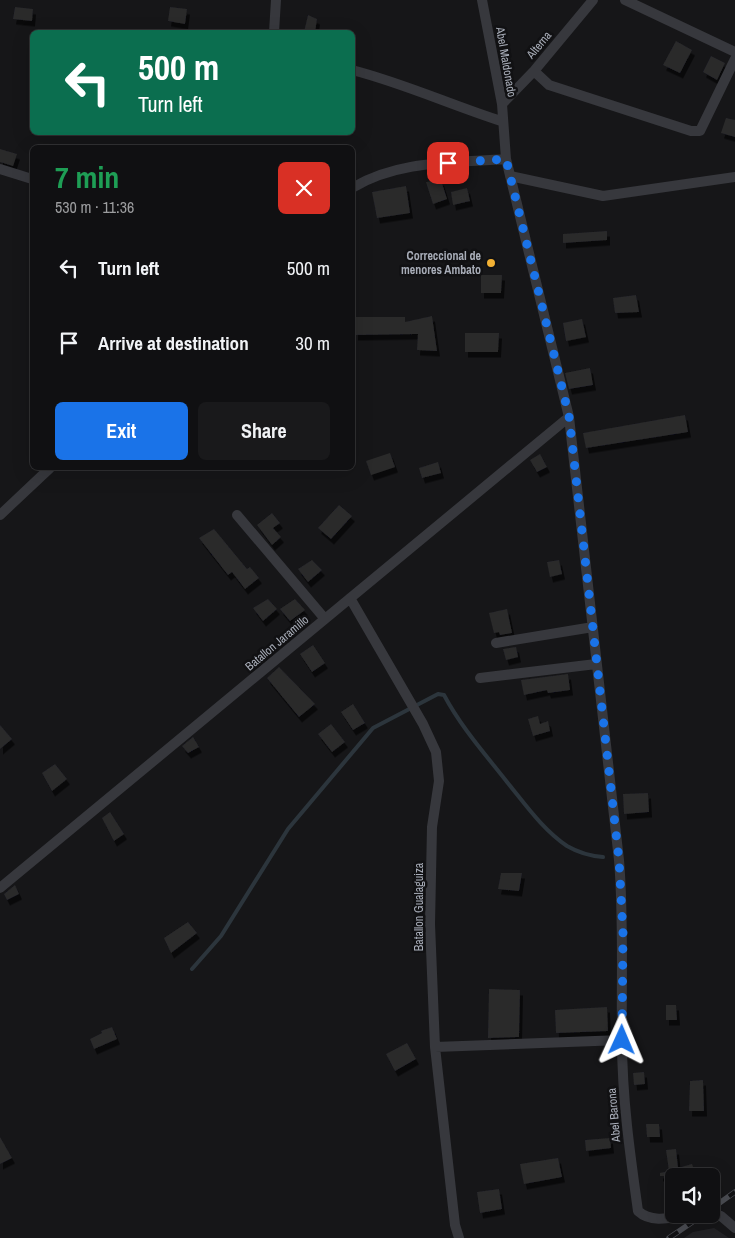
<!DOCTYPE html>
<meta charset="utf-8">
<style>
:root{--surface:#101012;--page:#19191b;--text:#f1f3f6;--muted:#9c9d9f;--line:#303032;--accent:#1a73e8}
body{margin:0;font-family:"Archivo Narrow",sans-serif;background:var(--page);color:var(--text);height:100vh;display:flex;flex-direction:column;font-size:19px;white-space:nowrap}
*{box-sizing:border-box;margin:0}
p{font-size:16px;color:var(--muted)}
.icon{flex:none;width:28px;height:28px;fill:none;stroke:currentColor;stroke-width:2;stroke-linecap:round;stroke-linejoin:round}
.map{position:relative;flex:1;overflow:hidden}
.sheet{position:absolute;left:30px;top:145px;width:325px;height:325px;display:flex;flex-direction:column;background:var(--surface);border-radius:8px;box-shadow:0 5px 20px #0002,0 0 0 1px var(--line)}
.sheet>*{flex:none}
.hud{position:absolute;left:30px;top:30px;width:325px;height:105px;border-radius:8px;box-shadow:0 5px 20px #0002,0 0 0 1px var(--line);background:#0b6e4f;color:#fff;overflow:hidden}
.buttons{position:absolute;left:665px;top:1168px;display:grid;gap:10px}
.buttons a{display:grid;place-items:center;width:55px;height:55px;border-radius:8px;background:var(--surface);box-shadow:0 5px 20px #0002,0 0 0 1px var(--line);font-size:25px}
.pin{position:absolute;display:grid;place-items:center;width:42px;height:42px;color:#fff;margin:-21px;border-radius:10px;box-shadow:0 2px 8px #0006}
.me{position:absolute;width:55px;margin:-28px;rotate:1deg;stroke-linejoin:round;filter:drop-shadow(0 0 4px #0008)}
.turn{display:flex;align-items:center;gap:18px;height:105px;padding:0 25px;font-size:22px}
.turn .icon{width:65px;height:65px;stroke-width:2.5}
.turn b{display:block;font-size:35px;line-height:42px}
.round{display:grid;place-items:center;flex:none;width:52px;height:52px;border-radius:8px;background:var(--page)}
.head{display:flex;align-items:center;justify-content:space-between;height:85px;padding:0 25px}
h1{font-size:30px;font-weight:700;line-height:38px;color:#1e9e55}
.primary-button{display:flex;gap:10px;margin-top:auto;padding:10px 25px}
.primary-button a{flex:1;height:58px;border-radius:8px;background:var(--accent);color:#fff;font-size:20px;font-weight:700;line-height:58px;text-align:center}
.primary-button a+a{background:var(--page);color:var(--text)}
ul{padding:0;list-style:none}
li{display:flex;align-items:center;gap:15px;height:75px;padding:0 25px}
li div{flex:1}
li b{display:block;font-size:19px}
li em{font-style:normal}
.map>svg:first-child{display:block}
</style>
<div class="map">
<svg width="735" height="1238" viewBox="0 0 735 1238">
<defs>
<filter id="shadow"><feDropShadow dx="3" dy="5.5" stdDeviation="0" flood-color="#0009"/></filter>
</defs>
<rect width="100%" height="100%" fill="#161618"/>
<path fill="#222225" d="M714 1228 729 1238H684L693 1232Z"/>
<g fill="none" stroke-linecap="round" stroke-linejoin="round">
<path stroke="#2c353c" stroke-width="4" d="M192 969 221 936 288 829 373 728 438 694 444 695C461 727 485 754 507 782 525 804 543 830 567 846 579 853 590 856 603 857"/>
</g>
<path fill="#29292c" filter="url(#shadow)" d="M15 7 33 9 32 21 13 19Z
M170 7 187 9 185 24 168 21Z
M308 15 317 19 315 32H304Z
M676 41 692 50 680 73 663 65Z
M711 56 725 63 717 80 703 72Z
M726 118 735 120V137L721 133Z
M0 149 17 154 13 166 0 162Z
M441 180 447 199 433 204 426 182Z
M406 186 410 213 377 218 372 192Z
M467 188 470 201 453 205 451 192Z
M607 231V240L563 243V234Z
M481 275H502L501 293H481Z
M636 295 639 312 615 313 613 298Z
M432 316 437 351 417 350 418 334 355 335V317H405V322Z
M582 319 586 337 566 341 563 323Z
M465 333H499L498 352H465Z
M590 368 593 385 569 389 565 373Z
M685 415 688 432 586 448 583 433Z
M390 453 395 467 371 475 366 461Z
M540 454 547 467 537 472 530 460Z
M438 462 441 473 422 478 419 468Z
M339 505 352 516 331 539 318 528Z
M272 513 280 523 273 528 281 537 272 545 257 525Z
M214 529 247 569 250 567 259 578 245 589 232 572 228 575 199 538Z
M312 560 322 570 308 582 298 569Z
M559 560 562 574 550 577 547 562Z
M268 599 277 609 263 621 253 608Z
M295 599 305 610 290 621 280 609Z
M507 609 512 633 500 635 499 632 494 633 489 613Z
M313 645 325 663 312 672 300 654Z
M516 647 518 657 506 660 503 649Z
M279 667 315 704 299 717 267 678Z
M568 674 570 690 548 693 547 690 524 695 521 680Z
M353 704 365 723 353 730 341 712Z
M538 716 540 724 548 721 550 731 533 736 528 719Z
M331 724 345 742 332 752 318 734Z
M0 725 12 739 0 749Z
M193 737 199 747 188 753 182 746Z
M55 764 67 779 52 791 42 773Z
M648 793 649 812 624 814 623 794Z
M110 812 124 834 114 841 102 818Z
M501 873H522L519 891 498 889Z
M15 885 19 894 7 900 4 894Z
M188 922 197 933 171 953 164 938Z
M489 989 520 990 519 1037 488 1038Z
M666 1005H676L677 1020H666Z
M607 1007 608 1031 556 1033 555 1010Z
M112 1027 117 1039 94 1049 90 1039 102 1033 101 1031Z
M407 1043 416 1059 395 1071 386 1054Z
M644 1072 645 1084 634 1085 633 1073Z
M703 1080 704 1111H689L690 1081Z
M646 1124H659L660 1137H647Z
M0 1137 12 1158 0 1164Z
M610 1138 611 1148 586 1151 585 1140Z
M676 1149 678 1168 692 1164 696 1176H660V1173L669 1171 666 1150Z
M558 1158 562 1177 524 1184 520 1164Z
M499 1189 502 1209 480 1213 477 1192Z"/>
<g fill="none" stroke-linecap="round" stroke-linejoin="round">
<path stroke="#37383d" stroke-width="10" d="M482 0 502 104 506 159 569 417 619 860C624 920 621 980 622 1040 622 1097 630 1154 638 1211 653 1225 676 1216 694 1214
M625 0 735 52
M274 32 276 0
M352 70C403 83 451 105 501 121
M534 71 549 85 691 131H700L735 59
M502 104 534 71 593 0
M0 169 32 179
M510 176 603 196 735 177
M352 188C398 160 454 163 506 159
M0 515 50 468
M237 515 325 619
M350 598 423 724 436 752 439 781 432 827 430 924 435 1047 455 1225 459 1238
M496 643 593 627
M480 678 596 664
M0 888 569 417
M435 1047 622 1040
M711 1213 721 1216 735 1228"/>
<defs>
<path id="rail" d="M711 1209 735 1192
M669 1238 704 1214"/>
</defs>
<use href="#rail" stroke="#4a4c52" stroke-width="5.5"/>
<use href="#rail" stroke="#111113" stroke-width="4" stroke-dasharray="11" stroke-linecap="butt"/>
</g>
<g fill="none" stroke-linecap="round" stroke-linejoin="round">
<path stroke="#1a73e8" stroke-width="9" stroke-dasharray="0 16.2" d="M448 163 506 159 569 416 619 860 623 932 622 1040"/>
</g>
<circle fill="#f2b134" stroke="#111113" stroke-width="2" cx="491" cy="263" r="5"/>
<g text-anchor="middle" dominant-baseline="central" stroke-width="5" stroke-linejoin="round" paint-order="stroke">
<g font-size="12" fill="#a8adb8" stroke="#111113">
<text transform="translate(539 45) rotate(-50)">Alterna</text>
<text transform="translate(506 62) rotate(80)">Abel Maldonado</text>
<text transform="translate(277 643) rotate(-40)">Batallon Jaramillo</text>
<text transform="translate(419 907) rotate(-90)">Batallon Gualaguiza</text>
<text transform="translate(614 1115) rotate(-95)">Abel Barona</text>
</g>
<g font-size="12" font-weight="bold" fill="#a8adb8" stroke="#111113" text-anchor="end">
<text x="481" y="256">Correccional de<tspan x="481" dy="14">menores Ambato</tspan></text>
</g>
</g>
</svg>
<div class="buttons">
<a><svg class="icon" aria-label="sound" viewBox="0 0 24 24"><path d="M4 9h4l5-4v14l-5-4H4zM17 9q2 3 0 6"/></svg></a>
</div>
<div class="pin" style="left:448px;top:163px;background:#d93025"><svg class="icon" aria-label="arrive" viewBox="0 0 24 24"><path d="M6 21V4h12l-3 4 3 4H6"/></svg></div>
<svg class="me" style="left:622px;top:1040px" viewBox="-20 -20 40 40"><path d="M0-17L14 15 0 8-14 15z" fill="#1a73e8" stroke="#fff" stroke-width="4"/></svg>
<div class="hud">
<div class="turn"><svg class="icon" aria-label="left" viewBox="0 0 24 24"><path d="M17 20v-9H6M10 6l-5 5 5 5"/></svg><div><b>500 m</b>Turn left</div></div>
</div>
<section class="sheet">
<div class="head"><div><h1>7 min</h1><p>530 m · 11:36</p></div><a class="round" style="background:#d93025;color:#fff"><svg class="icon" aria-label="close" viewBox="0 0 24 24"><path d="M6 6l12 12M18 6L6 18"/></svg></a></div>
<ul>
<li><svg class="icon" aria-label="left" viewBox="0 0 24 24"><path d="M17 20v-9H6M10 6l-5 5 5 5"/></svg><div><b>Turn left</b></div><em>500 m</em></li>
<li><svg class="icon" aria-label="arrive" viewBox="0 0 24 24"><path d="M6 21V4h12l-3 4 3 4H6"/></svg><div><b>Arrive at destination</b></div><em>30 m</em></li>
</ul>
<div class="primary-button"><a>Exit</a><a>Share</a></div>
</section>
</div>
